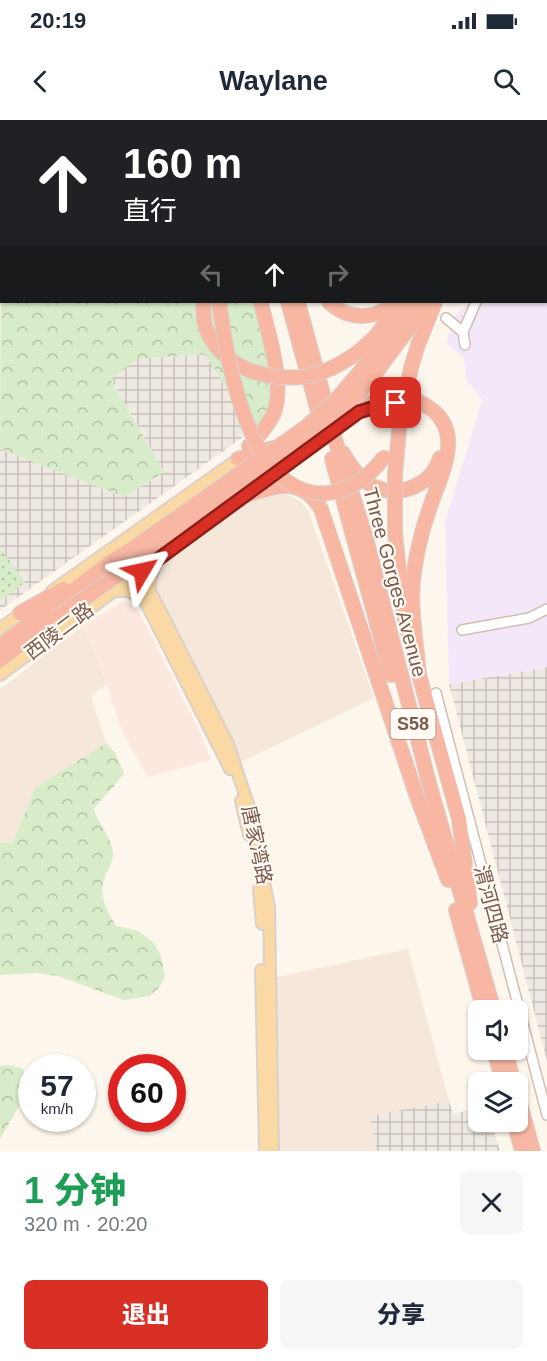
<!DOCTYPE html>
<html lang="zh">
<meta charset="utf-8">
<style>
:root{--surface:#fff;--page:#f6f6f7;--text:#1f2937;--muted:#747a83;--accent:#d93025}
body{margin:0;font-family:Helvetica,"Noto Sans SC",sans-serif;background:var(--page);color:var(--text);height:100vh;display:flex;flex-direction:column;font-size:22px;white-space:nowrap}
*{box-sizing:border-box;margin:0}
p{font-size:20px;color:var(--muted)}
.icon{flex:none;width:33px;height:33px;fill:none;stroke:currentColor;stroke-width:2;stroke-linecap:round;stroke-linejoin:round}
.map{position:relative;height:1031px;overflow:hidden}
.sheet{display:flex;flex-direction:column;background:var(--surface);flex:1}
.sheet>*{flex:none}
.top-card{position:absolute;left:0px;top:0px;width:548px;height:183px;box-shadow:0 2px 4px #0004;background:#202124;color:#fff;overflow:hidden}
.tools{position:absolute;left:468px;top:880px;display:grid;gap:12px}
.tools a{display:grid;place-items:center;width:60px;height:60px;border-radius:9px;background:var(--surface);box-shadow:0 2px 4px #0004;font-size:30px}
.speed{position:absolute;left:18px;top:934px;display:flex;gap:12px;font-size:30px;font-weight:700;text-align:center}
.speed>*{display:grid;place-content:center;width:78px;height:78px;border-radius:50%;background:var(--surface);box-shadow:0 2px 4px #0004;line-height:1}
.speed small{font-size:15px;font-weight:400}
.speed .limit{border:9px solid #d22;background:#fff;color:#111}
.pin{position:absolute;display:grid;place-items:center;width:51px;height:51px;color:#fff;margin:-26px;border-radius:12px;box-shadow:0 3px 9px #0006}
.me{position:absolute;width:66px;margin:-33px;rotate:54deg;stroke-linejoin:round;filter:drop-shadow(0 0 4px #0008)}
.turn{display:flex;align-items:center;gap:21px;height:126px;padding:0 24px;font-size:27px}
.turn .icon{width:78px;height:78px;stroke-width:2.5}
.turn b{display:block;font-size:42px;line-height:51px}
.lanes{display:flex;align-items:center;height:57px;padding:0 24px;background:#0003;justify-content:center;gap:30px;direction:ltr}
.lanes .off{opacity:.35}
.round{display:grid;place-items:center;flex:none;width:63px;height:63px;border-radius:9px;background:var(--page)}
.head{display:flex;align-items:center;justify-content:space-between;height:102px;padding:0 24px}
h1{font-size:36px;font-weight:800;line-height:45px;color:#1e9e55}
.primary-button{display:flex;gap:12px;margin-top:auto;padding:12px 24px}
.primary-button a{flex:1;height:69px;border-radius:9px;background:var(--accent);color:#fff;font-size:24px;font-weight:800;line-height:69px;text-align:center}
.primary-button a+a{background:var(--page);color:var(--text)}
.status{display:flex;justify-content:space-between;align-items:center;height:42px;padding:0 30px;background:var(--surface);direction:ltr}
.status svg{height:16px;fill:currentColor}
header{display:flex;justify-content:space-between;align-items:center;height:78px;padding:0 24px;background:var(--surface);font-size:27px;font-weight:800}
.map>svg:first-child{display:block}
</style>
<div class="status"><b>20:19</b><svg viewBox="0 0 49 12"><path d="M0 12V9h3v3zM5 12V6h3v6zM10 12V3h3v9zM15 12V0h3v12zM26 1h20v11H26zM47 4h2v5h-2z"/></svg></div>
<header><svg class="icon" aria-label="back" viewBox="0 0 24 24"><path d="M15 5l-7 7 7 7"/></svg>Waylane<svg class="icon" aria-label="search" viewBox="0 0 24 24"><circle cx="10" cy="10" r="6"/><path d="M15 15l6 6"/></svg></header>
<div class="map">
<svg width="547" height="1031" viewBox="0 0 547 1031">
<defs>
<pattern id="industrial-grid" width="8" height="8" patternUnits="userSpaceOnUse" patternTransform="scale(1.5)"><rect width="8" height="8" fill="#efe9e4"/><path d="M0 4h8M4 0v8" fill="none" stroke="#c7c0bb"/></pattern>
<pattern id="grass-dots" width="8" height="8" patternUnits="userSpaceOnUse" patternTransform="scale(1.5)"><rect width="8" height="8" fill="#d8ecc9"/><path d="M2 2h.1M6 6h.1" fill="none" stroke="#b4c2a5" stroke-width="1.8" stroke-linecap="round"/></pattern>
<pattern id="forest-crowns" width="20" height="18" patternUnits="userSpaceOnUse" patternTransform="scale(1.5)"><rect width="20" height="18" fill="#d8ecc9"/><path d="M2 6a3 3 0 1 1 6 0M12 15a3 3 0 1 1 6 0" fill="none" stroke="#b4c2a5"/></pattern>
</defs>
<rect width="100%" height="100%" fill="#fdf6ec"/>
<path fill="#f5e8da" d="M0 0H132L2 2 1 49Z
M279 371 300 381 308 390 374 578 239 643 157 474 155 459 161 446 247 382Z
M83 506 107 564 91 576 106 623 35 668 13 722 0 723V569Z
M408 829 449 981 371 996 377 1031H278L273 858Z"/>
<path fill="#fde8e0" d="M122 482 132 485 139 492 200 612 211 640 148 657 123 613 107 564 83 506Z"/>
<path fill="url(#industrial-grid)" d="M205 234 253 310 0 490V329L124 377 164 352 111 259 137 239Z
M547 547V941L449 564Z
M449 981 453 994 478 988V1002H491L500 1031H377L370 996Z"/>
<path fill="#f3e8fa" d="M478 0H547V547L449 564 445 402 482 280 466 259 464 238 446 223 454 196 471 182H546V2Z"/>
<path fill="url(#grass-dots)" d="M0 428 25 462 0 481Z"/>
<path fill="url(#forest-crowns)" d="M1 112 2 182H254C261 211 272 243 272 274 272 287 263 302 253 310L205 234 137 239 111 260 164 352 124 377 0 329Z
M106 623 116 634 124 653C116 666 103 676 94 689 98 704 111 716 113 732 114 741 109 746 106 754 97 774 106 789 116 806L138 811 153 822 161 836 165 856 159 868 149 876 124 880 58 856 37 853 0 855V723L13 722 35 668Z
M9 945 22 948 27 958V972L0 1019V946Z"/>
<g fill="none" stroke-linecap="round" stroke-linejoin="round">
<defs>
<path id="minor" d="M292 0V2
M546 160H547
M446 198 463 212
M465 225 463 212 476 182
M462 510 529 498 547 489
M436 573 547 995"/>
<path id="major" d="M157 441 150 460V471L228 624 252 696 269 788 273 1031
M52 471 238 339
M112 471H128L144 479 230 649
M0 509 25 490
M0 555 248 372
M241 681 249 715
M259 769 262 804
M261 850 265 1031"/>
<path id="highway" d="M207 0V2
M218 0 219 2
M239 0V2
M255 0 256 2
M466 0V2
M456 2V0
M204 182C199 216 222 239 251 251
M219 182 222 202
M288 182 320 299
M298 182 329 296
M329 182C349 201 376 200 395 182
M357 233 374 218 393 194
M363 248 391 212 410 182
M411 248 418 225 435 182
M371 259 409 208 423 182
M336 298C362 285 395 269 423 284 469 308 440 355 429 390 422 410 417 431 414 452 409 485 416 520 419 553
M334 316 366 418 429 663 494 891
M249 326C259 316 268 306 274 293 285 263 268 213 261 183
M343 333C350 346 362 362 375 367 402 378 432 364 440 338
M238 339 273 328
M332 339 391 555
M243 376C275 367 300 354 321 389L416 674 448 760
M395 413 403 490 409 517
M20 493 63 469
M0 526 109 443 135 427
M0 540 55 499
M416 544 459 699 470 783
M456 790 484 891
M494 930 503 963
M505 930 514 963
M518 976 533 1031
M514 1002 522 1031"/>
</defs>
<use href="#minor" stroke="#d1beb0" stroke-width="12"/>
<use href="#major" stroke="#dad1cd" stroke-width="14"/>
<use href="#highway" stroke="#dad1cd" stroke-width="16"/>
<use href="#minor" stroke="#fff" stroke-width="9"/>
<use href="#major" stroke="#fbd9a5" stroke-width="10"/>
<use href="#highway" stroke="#f7b7a3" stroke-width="14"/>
<defs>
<path id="highway-bridge" d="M222 202C230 256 254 380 328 373 352 370 370 356 384 337
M251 251C293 264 322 258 357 233
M395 413V355L400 299 411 248
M135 427 306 307 336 280 363 248
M55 499 307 322 347 286 371 259"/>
</defs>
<use href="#highway-bridge" stroke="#dad1cd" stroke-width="16" stroke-linecap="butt"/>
<use href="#highway-bridge" stroke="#f7b7a3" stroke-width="14"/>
</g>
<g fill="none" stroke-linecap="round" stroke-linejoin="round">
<defs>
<path id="route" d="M142 451 359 292 378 286 396 283"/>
</defs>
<use href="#route" stroke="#8d1f18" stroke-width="15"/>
<use href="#route" stroke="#d93025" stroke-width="10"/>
</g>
<g text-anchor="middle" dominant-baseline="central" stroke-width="4.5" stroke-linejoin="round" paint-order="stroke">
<rect fill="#fffaf3" stroke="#a28b7f" stroke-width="1.5" x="390.5" y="589" width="45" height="30" rx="4.5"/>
<g font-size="18" font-weight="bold" fill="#7a5c4d">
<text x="413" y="604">S58</text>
</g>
<g font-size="20" fill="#7a5c4d" stroke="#fffaf3">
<text transform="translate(395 462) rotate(75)">Three Gorges Avenue</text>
<text transform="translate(59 511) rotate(-37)">西陵二路</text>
<text transform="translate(257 725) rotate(78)">唐家湾路</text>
<text transform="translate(491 784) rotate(75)">渭河四路</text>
</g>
</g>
</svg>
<div class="tools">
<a><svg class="icon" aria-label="sound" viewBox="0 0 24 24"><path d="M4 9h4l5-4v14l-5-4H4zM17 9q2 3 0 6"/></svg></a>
<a><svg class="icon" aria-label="layers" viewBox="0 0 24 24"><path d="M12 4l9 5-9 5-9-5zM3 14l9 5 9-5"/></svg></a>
</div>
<div class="speed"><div>57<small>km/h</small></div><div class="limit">60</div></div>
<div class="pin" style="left:396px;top:283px;background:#d93025"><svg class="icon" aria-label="arrive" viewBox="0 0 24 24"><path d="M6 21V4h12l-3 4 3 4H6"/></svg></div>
<svg class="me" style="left:142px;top:451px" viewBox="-20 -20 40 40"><path d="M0-17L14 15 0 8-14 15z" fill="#d93025" stroke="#fff" stroke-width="4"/></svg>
<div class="top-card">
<div class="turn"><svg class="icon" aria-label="ahead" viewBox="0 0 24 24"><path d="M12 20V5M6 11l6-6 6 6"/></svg><div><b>160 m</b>直行</div></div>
<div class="lanes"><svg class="icon off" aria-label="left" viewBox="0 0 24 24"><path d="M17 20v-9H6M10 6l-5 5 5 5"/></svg><svg class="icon" aria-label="ahead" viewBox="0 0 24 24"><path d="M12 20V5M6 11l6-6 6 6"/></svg><svg class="icon off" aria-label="right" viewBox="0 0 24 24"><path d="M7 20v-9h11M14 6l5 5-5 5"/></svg></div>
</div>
</div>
<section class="sheet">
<div class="head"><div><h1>1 分钟</h1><p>320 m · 20:20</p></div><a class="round"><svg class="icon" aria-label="close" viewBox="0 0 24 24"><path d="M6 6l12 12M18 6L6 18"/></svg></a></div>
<div class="primary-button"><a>退出</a><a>分享</a></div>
</section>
